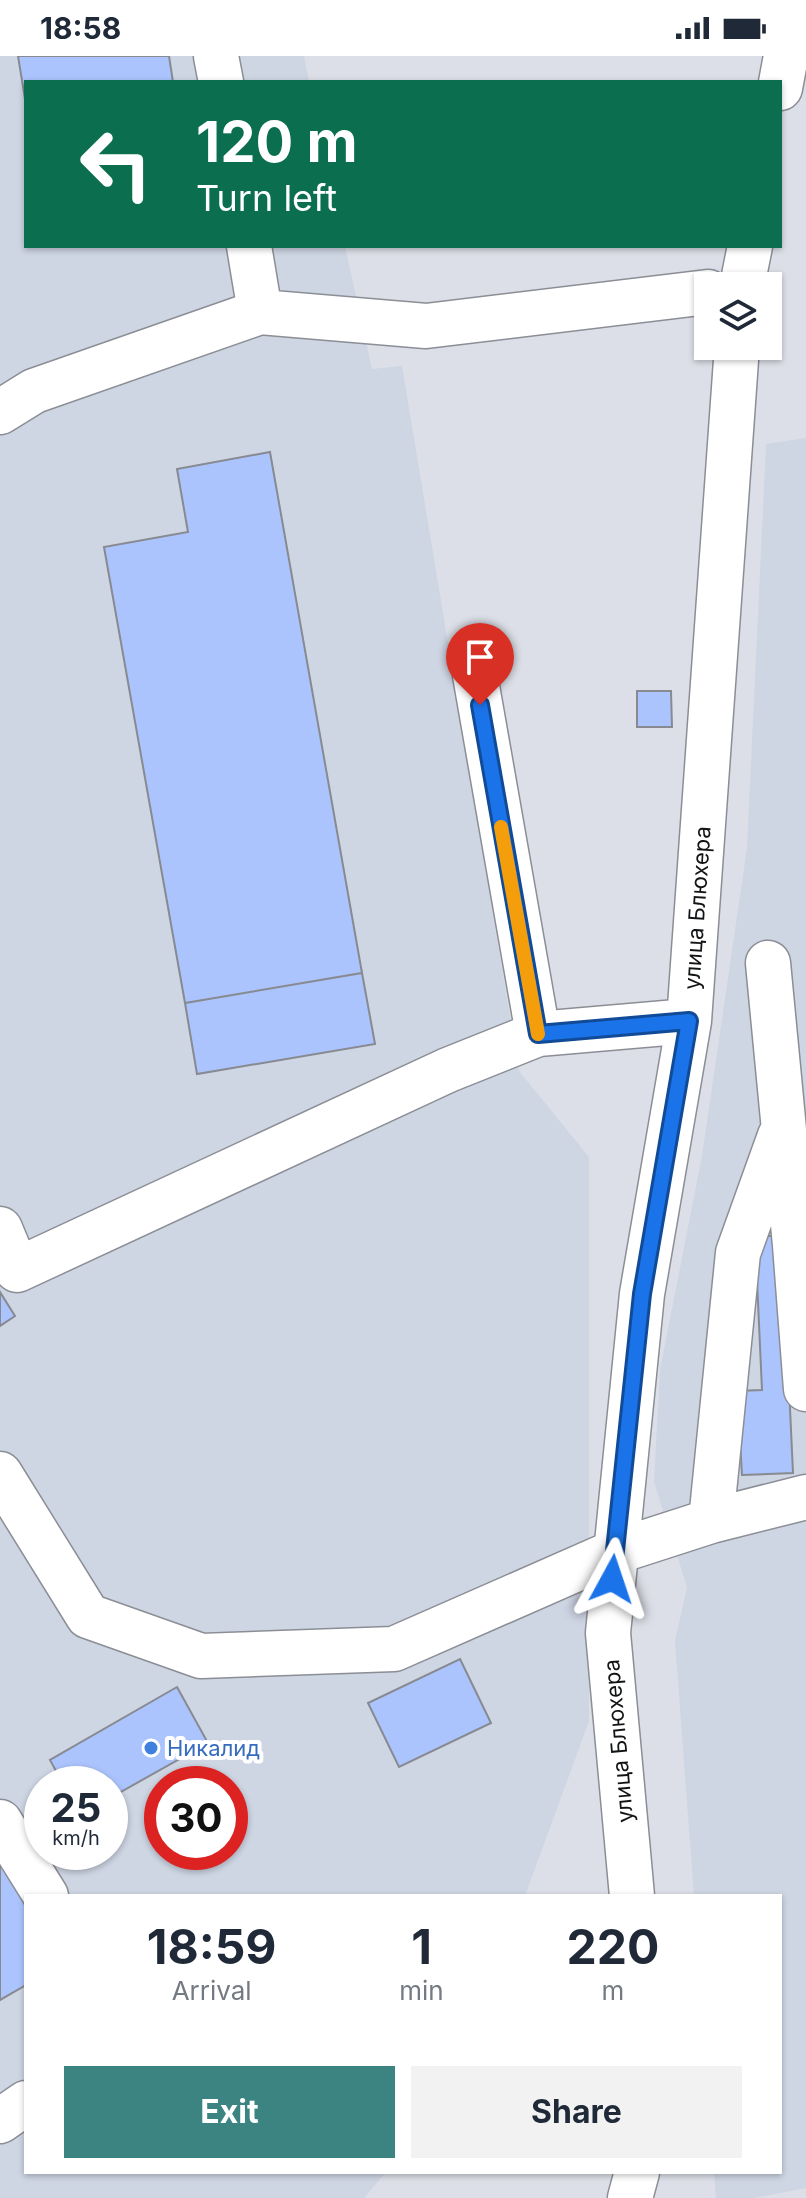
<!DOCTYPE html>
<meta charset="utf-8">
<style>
:root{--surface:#fff;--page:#f2f2f3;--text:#1f2937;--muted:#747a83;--accent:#3c8482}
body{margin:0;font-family:Inter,sans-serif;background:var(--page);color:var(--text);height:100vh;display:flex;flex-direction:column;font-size:30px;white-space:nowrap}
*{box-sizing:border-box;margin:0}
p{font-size:26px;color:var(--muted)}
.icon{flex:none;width:44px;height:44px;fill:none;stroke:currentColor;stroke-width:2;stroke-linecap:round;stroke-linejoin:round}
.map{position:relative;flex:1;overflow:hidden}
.sheet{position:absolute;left:24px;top:1838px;width:758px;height:280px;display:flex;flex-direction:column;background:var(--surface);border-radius:0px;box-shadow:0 2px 6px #0004}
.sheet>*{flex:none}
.banner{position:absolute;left:24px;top:24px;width:758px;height:168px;border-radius:0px;box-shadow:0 2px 6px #0004;background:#0b6e4f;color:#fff;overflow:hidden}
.fabs{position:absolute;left:694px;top:216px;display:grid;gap:16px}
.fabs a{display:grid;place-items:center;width:88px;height:88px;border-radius:0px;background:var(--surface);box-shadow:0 2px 6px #0004;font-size:40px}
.speed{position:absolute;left:24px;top:1710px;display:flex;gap:16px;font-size:40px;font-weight:700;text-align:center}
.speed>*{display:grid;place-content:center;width:104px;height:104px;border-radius:50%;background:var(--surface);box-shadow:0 2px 6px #0004;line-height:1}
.speed small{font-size:20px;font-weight:400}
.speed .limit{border:12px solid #d22;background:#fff;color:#111}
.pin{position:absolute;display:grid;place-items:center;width:68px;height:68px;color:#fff;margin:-82px -34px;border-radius:50% 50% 50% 0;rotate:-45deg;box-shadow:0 0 8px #0007}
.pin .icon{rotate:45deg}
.me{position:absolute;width:88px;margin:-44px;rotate:5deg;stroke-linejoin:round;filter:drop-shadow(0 0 6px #0008)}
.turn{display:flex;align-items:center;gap:28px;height:168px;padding:0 40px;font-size:36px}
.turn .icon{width:104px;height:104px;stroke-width:2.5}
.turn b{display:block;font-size:56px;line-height:68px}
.eta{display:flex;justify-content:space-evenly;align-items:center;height:136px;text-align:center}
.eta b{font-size:48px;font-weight:700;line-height:56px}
.primary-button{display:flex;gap:16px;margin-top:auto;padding:16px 40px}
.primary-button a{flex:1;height:92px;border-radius:0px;background:var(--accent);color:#fff;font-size:32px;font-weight:700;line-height:92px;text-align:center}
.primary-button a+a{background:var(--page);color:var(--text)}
.status{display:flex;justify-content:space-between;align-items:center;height:56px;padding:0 40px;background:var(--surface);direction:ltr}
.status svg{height:22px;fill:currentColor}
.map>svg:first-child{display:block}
</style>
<div class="status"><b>18:58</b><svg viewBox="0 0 49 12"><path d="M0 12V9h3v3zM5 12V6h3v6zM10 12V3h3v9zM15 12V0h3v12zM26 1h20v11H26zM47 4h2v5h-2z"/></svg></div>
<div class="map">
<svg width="806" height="2142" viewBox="0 0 806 2142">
<rect width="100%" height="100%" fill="#dcdfe7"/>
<path fill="#ced5e3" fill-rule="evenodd" d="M0 0H304L309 26H26V190H345L372 313 402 310 519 1015 589 1101V1665L525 1840H26V2116H386L364 2142H0ZM42 1728H110V1796H42ZM162 1728H230V1796H162Z
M806 382V2132L754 2142H716L714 2116H780V1840H694L675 1585 687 1531 654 1426 660 1314 702 1100 747 792 766 388Z"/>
<path fill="#acc4fd" stroke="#878a90" stroke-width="2" d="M18 0H169L173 26H26V49Z
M270 396 362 917 185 947 104 491 188 476 177 413Z
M637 635H671L672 671H637Z
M362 917 375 988 197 1018 185 947Z
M755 1180H782L793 1417 742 1419 737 1335 762 1334Z
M0 1236 15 1260 0 1270Z
M460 1603 491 1667 399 1711 368 1647Z
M177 1631 208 1687 110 1742V1728H63L50 1704Z
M0 1802 26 1845V1929L0 1944Z"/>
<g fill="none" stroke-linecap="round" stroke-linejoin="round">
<defs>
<path id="minor" d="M216 0 221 26
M780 32 786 0
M249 190 260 256
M742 230 750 190
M0 356 34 335 260 256 426 270 708 236
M475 619 538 978
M768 907 795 1189 806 1333
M0 1173 17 1214 448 1014 538 978 689 965
M0 1418 88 1560 201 1600 394 1593 615 1496 711 1465 806 1441
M711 1465 738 1197 780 1080
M0 1766 46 1840
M632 1840 608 1577 642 1238 689 965 737 290
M0 2065 26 2047
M630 2142 637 2116"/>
</defs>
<use href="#minor" stroke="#8b8e95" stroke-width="47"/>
<use href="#minor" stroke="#fff" stroke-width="44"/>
</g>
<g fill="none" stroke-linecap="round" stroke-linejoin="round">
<defs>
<path id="route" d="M480 649 538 978 689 965 642 1238 612 1523"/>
</defs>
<use href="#route" stroke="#114b97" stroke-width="20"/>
<use href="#route" stroke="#1a73e8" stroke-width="14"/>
<path stroke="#f59e0b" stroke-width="14" d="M501 771 538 978"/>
</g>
<circle fill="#3f7fe0" stroke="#fff" stroke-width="3" cx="151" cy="1692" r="8"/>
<g text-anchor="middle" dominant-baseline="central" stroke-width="8" stroke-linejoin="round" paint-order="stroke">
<g font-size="22" fill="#121416" stroke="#fff">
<text transform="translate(697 852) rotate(-86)">улица Блюхера</text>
<text transform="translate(618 1685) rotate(-95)">улица Блюхера</text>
</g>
<g font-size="22" fill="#366cbe" stroke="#fff" text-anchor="start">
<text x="167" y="1692">Никалид</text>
</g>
</g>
</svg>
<div class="fabs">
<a><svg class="icon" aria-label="layers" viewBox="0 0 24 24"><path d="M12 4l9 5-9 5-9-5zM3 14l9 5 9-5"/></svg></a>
</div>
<div class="speed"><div>25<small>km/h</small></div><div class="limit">30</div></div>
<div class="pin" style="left:480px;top:649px;background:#d93025"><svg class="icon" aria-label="arrive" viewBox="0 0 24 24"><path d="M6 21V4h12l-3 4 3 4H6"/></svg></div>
<svg class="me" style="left:612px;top:1523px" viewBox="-20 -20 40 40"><path d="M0-17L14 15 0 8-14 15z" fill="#1a73e8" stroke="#fff" stroke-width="4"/></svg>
<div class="banner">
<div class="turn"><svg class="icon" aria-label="left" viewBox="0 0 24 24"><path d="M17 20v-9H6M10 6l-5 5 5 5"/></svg><div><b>120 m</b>Turn left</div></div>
</div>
<section class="sheet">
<div class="eta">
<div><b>18:59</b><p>Arrival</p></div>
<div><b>1</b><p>min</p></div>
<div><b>220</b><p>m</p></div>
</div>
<div class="primary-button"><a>Exit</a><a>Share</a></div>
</section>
</div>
